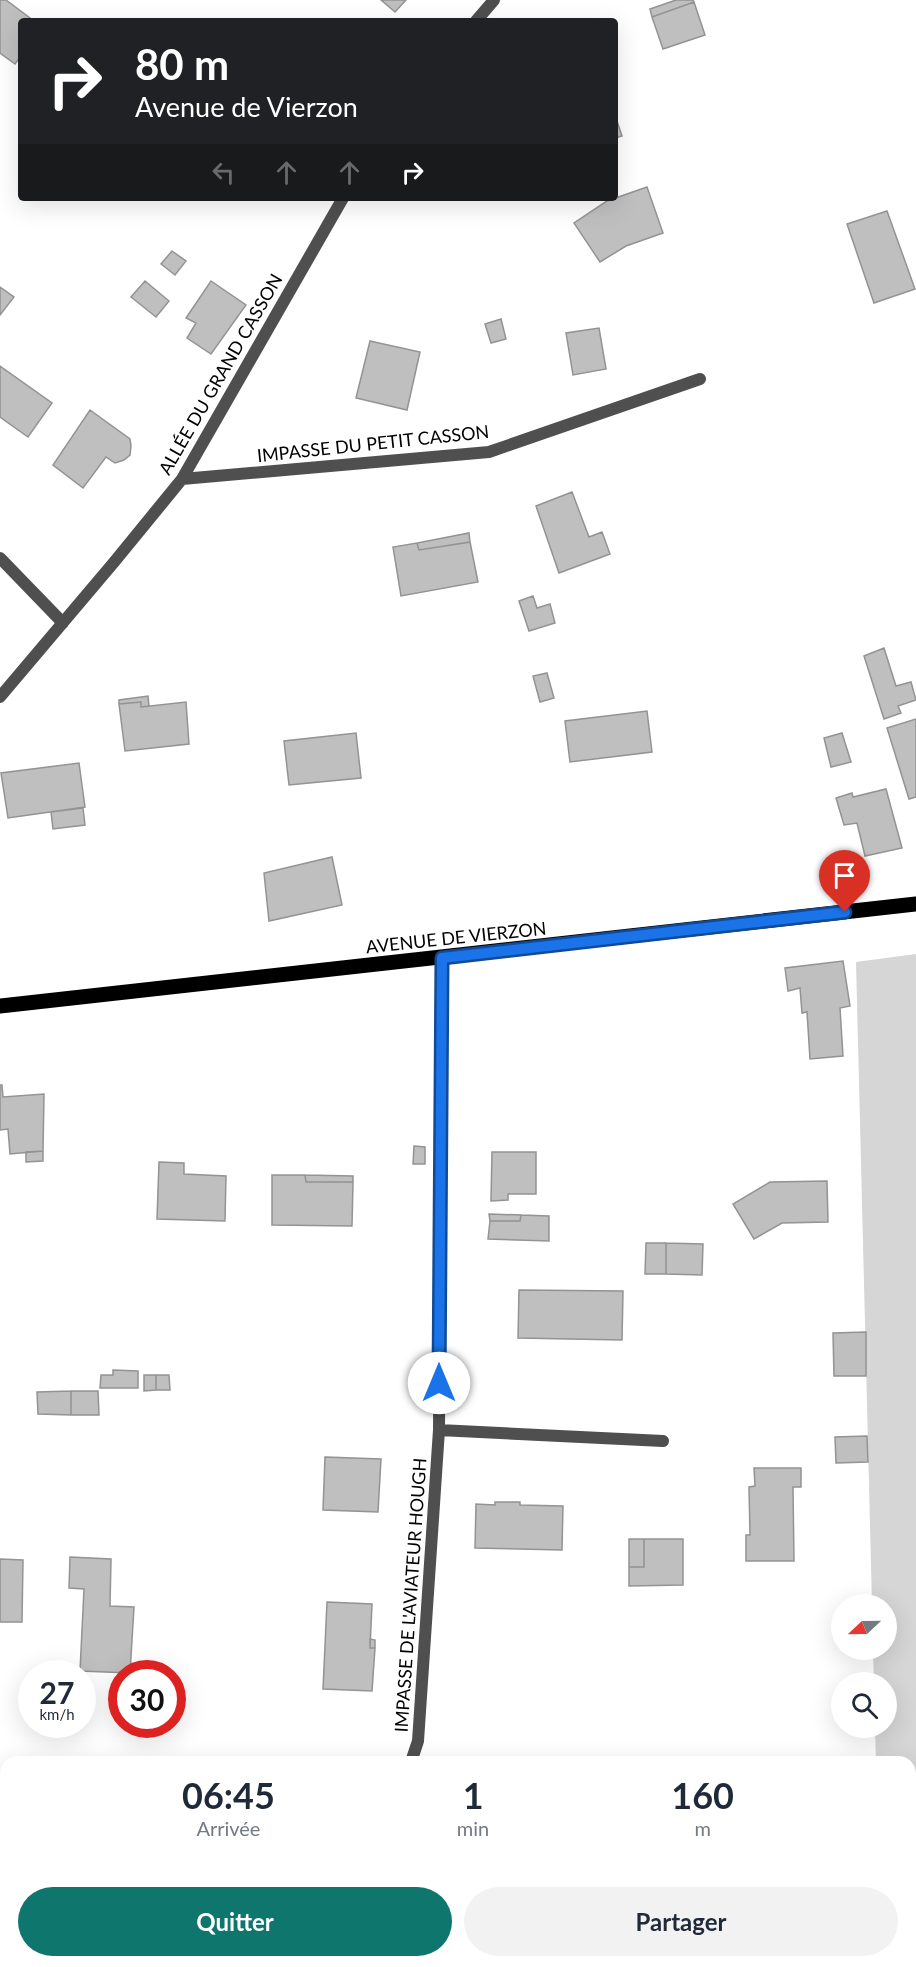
<!DOCTYPE html>
<html lang="fr">
<meta charset="utf-8">
<style>
:root{--surface:#fff;--page:#f2f2f3;--text:#1f2937;--muted:#747a83;--accent:#0f766e}
body{margin:0;font-family:Lato,sans-serif;background:var(--page);color:var(--text);height:100vh;display:flex;flex-direction:column;font-size:22px;white-space:nowrap}
*{box-sizing:border-box;margin:0}
p{font-size:20px;color:var(--muted)}
.icon{flex:none;width:33px;height:33px;fill:none;stroke:currentColor;stroke-width:2;stroke-linecap:round;stroke-linejoin:round}
.map{position:relative;flex:1;overflow:hidden}
.side{position:absolute;left:0px;top:1756px;width:916px;height:212px;display:flex;flex-direction:column;background:var(--surface);border-radius:18px 18px 0 0;box-shadow:0 6px 24px #0002}
.side>*{flex:none}
.guide{position:absolute;left:18px;top:18px;width:600px;height:183px;border-radius:6px;box-shadow:0 6px 24px #0002;background:#202124;color:#fff;overflow:hidden}
.needle{width:39px;rotate:248deg}
.tools{position:absolute;left:831px;top:1594px;display:grid;gap:12px}
.tools a{display:grid;place-items:center;width:66px;height:66px;border-radius:50%;background:var(--surface);box-shadow:0 6px 24px #0002;font-size:30px}
.speed{position:absolute;left:18px;top:1660px;display:flex;gap:12px;font-size:30px;font-weight:700;text-align:center}
.speed>*{display:grid;place-content:center;width:78px;height:78px;border-radius:50%;background:var(--surface);box-shadow:0 6px 24px #0002;line-height:1}
.speed small{font-size:15px;font-weight:400}
.speed .limit{border:9px solid #d22;background:#fff;color:#111}
.pin{position:absolute;display:grid;place-items:center;width:51px;height:51px;color:#fff;margin:-62px -26px;border-radius:50% 50% 50% 0;rotate:-45deg;box-shadow:0 0 6px #0007}
.pin .icon{rotate:45deg}
.me{position:absolute;width:66px;margin:-33px;rotate:0deg;stroke-linejoin:round;filter:drop-shadow(0 0 4px #0008)}
.turn{display:flex;align-items:center;gap:21px;height:126px;padding:0 18px;font-size:27px}
.turn .icon{width:78px;height:78px;stroke-width:2.5}
.turn b{display:block;font-size:42px;line-height:51px}
.lanes{display:flex;align-items:center;height:57px;padding:0 18px;background:#0003;justify-content:center;gap:30px;direction:ltr}
.lanes .off{opacity:.35}
.eta{display:flex;justify-content:space-evenly;align-items:center;height:102px;text-align:center}
.eta b{font-size:36px;font-weight:700;line-height:42px}
.cta{display:flex;gap:12px;margin-top:auto;padding:12px 18px}
.cta a{flex:1;height:69px;border-radius:36px;background:var(--accent);color:#fff;font-size:24px;font-weight:700;line-height:69px;text-align:center}
.cta a+a{background:var(--page);color:var(--text)}
.map>svg:first-child{display:block}
</style>
<div class="map">
<svg width="916" height="1967" viewBox="0 0 916 1967">
<rect width="100%" height="100%" fill="#fff"/>
<path fill="#d6d6d6" d="M916 954V1967H881L880 1962H910V1762H876L875 1728H886V1683H874L873 1650H886V1605H872L856 962Z"/>
<path fill="#bfbfbf" stroke="#939393" stroke-width="1.5" d="M0 0H6L34 21H21V56L15 64 0 53Z
M381 0H406L395 12Z
M676 0H693L694 2 652 17 650 9Z
M694 2 705 35 663 49 652 17Z
M615 115 622 136 615 138Z
M647 187 663 233 626 246 600 262 574 223 607 201Z
M887 211 915 289 874 303 847 224Z
M172 251 186 261 175 275 161 264Z
M145 281 169 301 156 317 131 297Z
M211 281 246 305 211 354 187 338 196 323 186 318Z
M0 287 14 297 0 315Z
M501 319 506 339 491 343 485 324Z
M599 328 606 369 573 375 566 333Z
M370 341 420 352 407 410 356 398Z
M0 366 52 403 28 437 0 417Z
M90 410 130 439 131 446 130 455 124 460 115 463 106 457 83 488 53 465Z
M572 492 589 537 602 532 610 554 559 573 536 506Z
M469 533 470 542 419 550 417 543Z
M470 542 478 582 401 596 393 547 417 543 419 550Z
M533 596 537 608 550 604 555 623 529 631 519 601Z
M884 648 896 686 911 682 916 700 898 706 901 713 884 719 864 656Z
M547 673 554 698 540 702 533 676Z
M148 696 149 706 141 707V702L119 704V700Z
M141 702V707L186 702 189 744 125 751 119 704Z
M647 711 652 752 570 762 565 721Z
M916 719V797L909 799 887 728Z
M356 733 361 778 289 785 284 741Z
M842 733 851 762 831 767 824 738Z
M79 763 85 807 8 818 1 773Z
M886 789 902 848 865 856 857 823 844 825 836 798 852 793 853 797Z
M83 808 85 825 53 829 51 812Z
M332 857 342 905 269 921 264 873Z
M843 961 850 1006 840 1008 843 1056 810 1059 807 1012 802 1013 800 988 788 991 785 968Z
M0 1085H2L3 1097 44 1094 43 1151 10 1154 8 1129 0 1130Z
M414 1146 425 1147V1164H413Z
M43 1151V1161L26 1162V1152Z
M492 1152H536V1194H508V1200L491 1201Z
M159 1162 184 1163V1174L226 1176 225 1221 157 1219Z
M272 1175H305L306 1182H353L352 1226 272 1225Z
M305 1175 353 1176V1182H306Z
M827 1181 828 1222 782 1223 754 1239 733 1204 770 1182Z
M489 1214 521 1215 520 1221H490Z
M521 1215 549 1216V1241L488 1239 490 1221H520Z
M646 1243H666V1274H645Z
M666 1243 703 1244 702 1275 666 1274Z
M519 1290 623 1291 622 1340 518 1338Z
M866 1332V1376H834L833 1333Z
M113 1370 138 1371V1388H100L101 1375H113Z
M144 1375H156V1390L144 1391Z
M156 1375H169L170 1390H156Z
M71 1391V1415L38 1414 37 1392Z
M71 1391H98L99 1415H71Z
M867 1436 868 1462 836 1463 835 1437Z
M325 1457 381 1459 378 1512 323 1510Z
M754 1468H801V1487H793L794 1561H746V1535H750L749 1487 755 1486Z
M495 1502H520V1505L563 1506 562 1550 475 1548 476 1504 495 1505Z
M629 1539H644V1567H629Z
M644 1539H683V1585L629 1586V1567H644Z
M70 1557 111 1559 110 1606 134 1607 130 1673 80 1671 84 1589 69 1588Z
M0 1559 23 1560 22 1622H0Z
M327 1602 372 1604 370 1648H375L372 1691 323 1689Z
M370 1639 375 1640V1648H370Z
M225 1962H281V1967Z"/>
<g fill="none" stroke-linecap="round" stroke-linejoin="round">
<path stroke="#4f4f4f" stroke-width="12" d="M476 21 494 0
M182 479 489 452 700 379
M0 558 63 623
M0 697 115 561 182 479 343 198
M439 1430 663 1441
M411 1762 418 1741 439 1430 442 958
M19 1967V1962"/>
<path stroke="#000" stroke-width="15" d="M0 1006 916 904"/>
</g>
<g fill="none" stroke-linecap="round" stroke-linejoin="round">
<defs>
<path id="route" d="M439 1383 442 958 845 912"/>
</defs>
<use href="#route" stroke="#114b97" stroke-width="15"/>
<use href="#route" stroke="#1a73e8" stroke-width="10"/>
</g>
<g text-anchor="middle" dominant-baseline="central" stroke-width="4.5" stroke-linejoin="round" paint-order="stroke">
<g font-size="18" fill="#000" stroke="#fff">
<text transform="translate(220 374) rotate(-60)">ALLÉE DU GRAND CASSON</text>
<text transform="translate(373 443) rotate(-6)">IMPASSE DU PETIT CASSON</text>
<text transform="translate(456 937) rotate(-6)">AVENUE DE VIERZON</text>
<text transform="translate(410 1595) rotate(-86)">IMPASSE DE L'AVIATEUR HOUGH</text>
</g>
</g>
</svg>
<div class="tools">
<a><svg class="needle" viewBox="-14 -14 28 28"><path d="M0-13l5 13h-10z" fill="#e53935"/><path d="M0 13l5-13h-10z" fill="#747a83"/></svg></a>
<a><svg class="icon" aria-label="search" viewBox="0 0 24 24"><circle cx="10" cy="10" r="6"/><path d="M15 15l6 6"/></svg></a>
</div>
<div class="speed"><div>27<small>km/h</small></div><div class="limit">30</div></div>
<div class="pin" style="left:845px;top:912px;background:#d93025"><svg class="icon" aria-label="arrive" viewBox="0 0 24 24"><path d="M6 21V4h12l-3 4 3 4H6"/></svg></div>
<svg class="me" style="left:439px;top:1383px" viewBox="-20 -20 40 40"><circle r="19" fill="#fff"/><path d="M0-13L10 11 0 6-10 11z" fill="#1a73e8"/></svg>
<div class="guide">
<div class="turn"><svg class="icon" aria-label="right" viewBox="0 0 24 24"><path d="M7 20v-9h11M14 6l5 5-5 5"/></svg><div><b>80 m</b>Avenue de Vierzon</div></div>
<div class="lanes"><svg class="icon off" aria-label="left" viewBox="0 0 24 24"><path d="M17 20v-9H6M10 6l-5 5 5 5"/></svg><svg class="icon off" aria-label="ahead" viewBox="0 0 24 24"><path d="M12 20V5M6 11l6-6 6 6"/></svg><svg class="icon off" aria-label="ahead" viewBox="0 0 24 24"><path d="M12 20V5M6 11l6-6 6 6"/></svg><svg class="icon" aria-label="right" viewBox="0 0 24 24"><path d="M7 20v-9h11M14 6l5 5-5 5"/></svg></div>
</div>
<section class="side">
<div class="eta">
<div><b>06:45</b><p>Arrivée</p></div>
<div><b>1</b><p>min</p></div>
<div><b>160</b><p>m</p></div>
</div>
<div class="cta"><a>Quitter</a><a>Partager</a></div>
</section>
</div>
